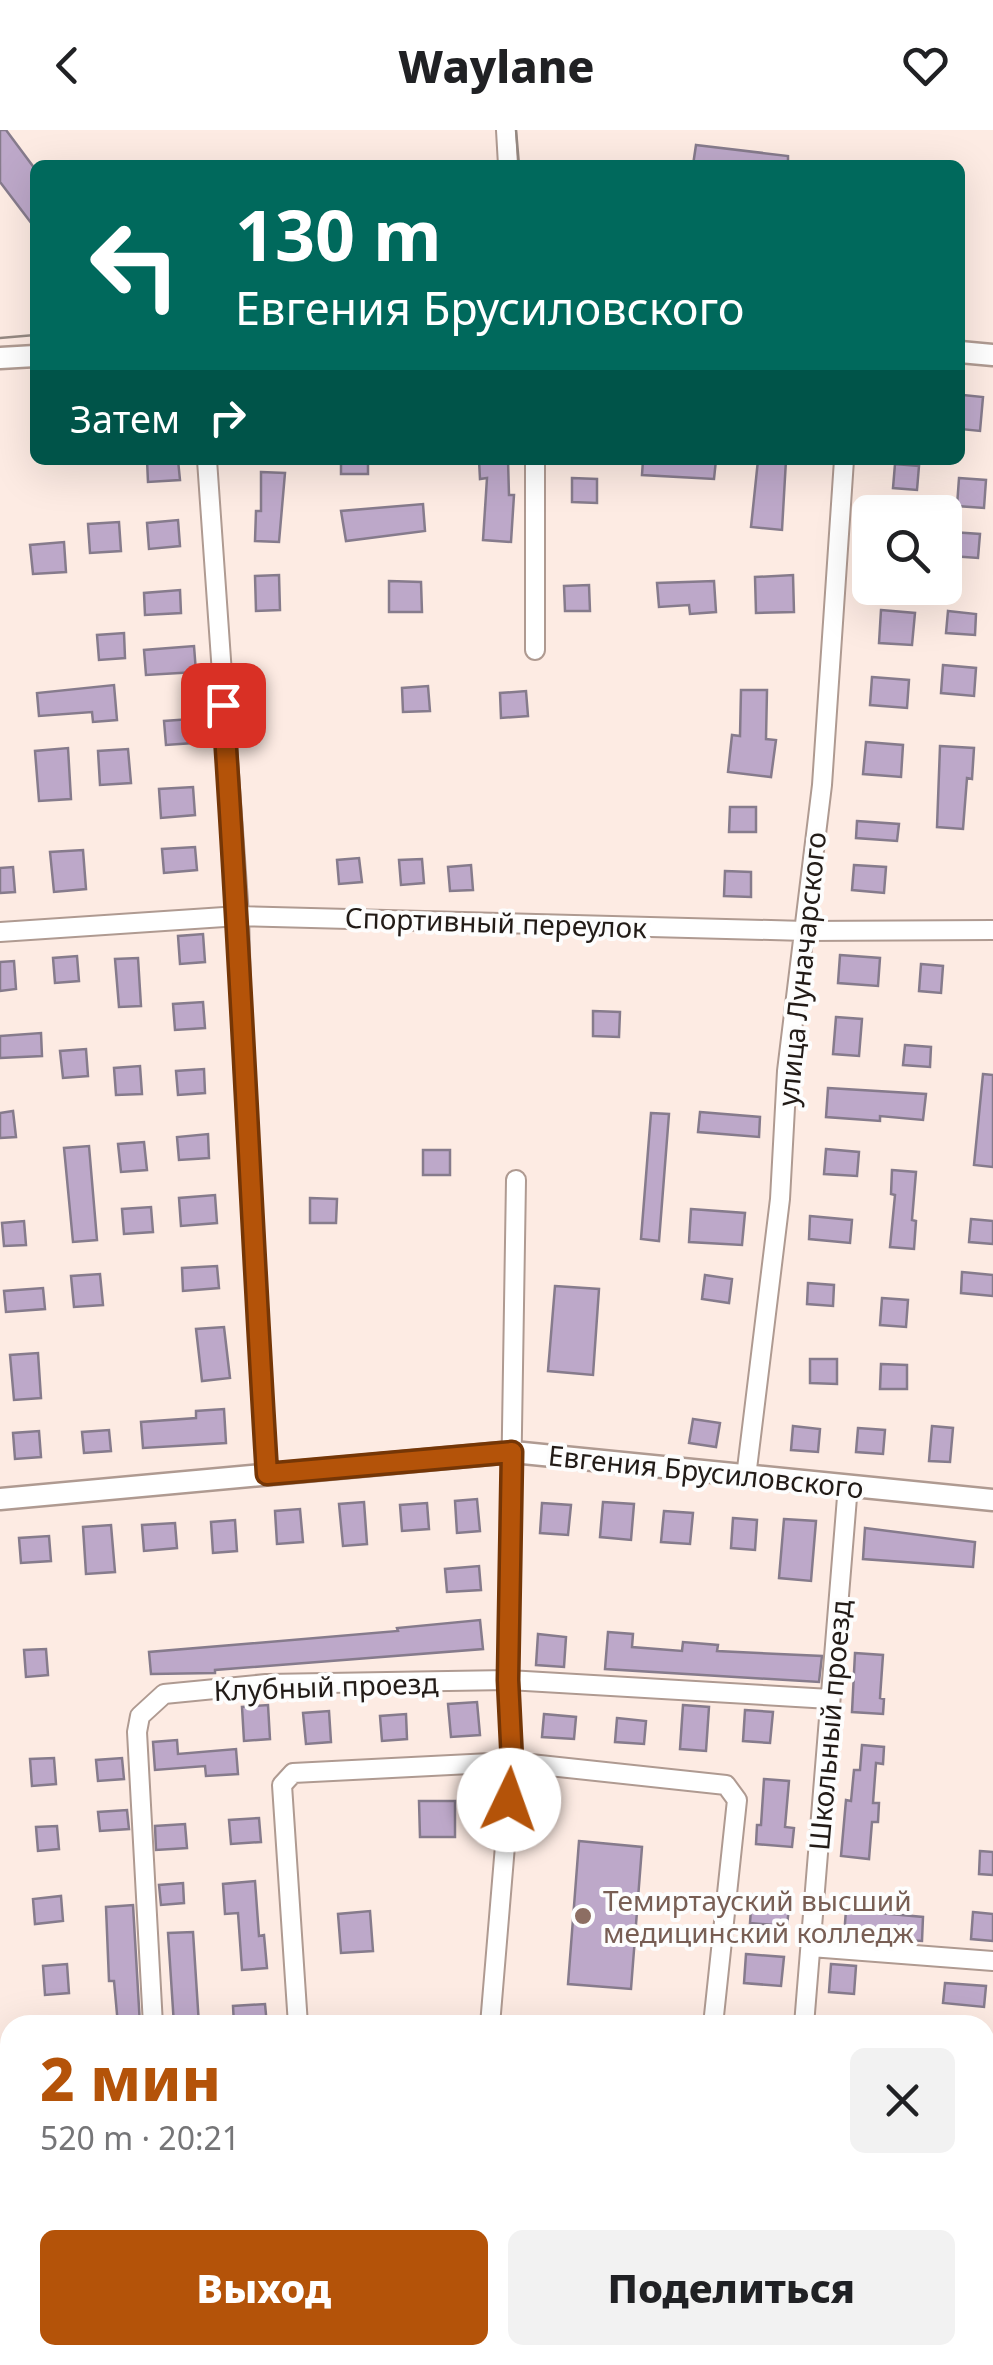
<!DOCTYPE html>
<html lang="ru">
<meta charset="utf-8">
<style>
:root{--surface:#fff;--page:#f2f2f2;--text:#202124;--muted:#757577;--accent:#b45309}
body{margin:0;font-family:"Noto Sans",sans-serif;background:var(--page);color:var(--text);height:100vh;display:flex;flex-direction:column;font-size:38px;white-space:nowrap}
*{box-sizing:border-box;margin:0}
p{font-size:32px;color:var(--muted)}
.icon{flex:none;width:55px;height:55px;fill:none;stroke:currentColor;stroke-width:2;stroke-linecap:round;stroke-linejoin:round}
.map{position:relative;flex:1;overflow:hidden}
.side{position:absolute;left:0px;top:1885px;width:995px;height:350px;display:flex;flex-direction:column;background:var(--surface);border-radius:30px 30px 0 0;box-shadow:0 10px 40px #0002}
.side>*{flex:none}
.top-card{position:absolute;left:30px;top:30px;width:935px;height:305px;border-radius:15px;box-shadow:0 10px 40px #0002;background:#00695c;color:#fff;overflow:hidden}
.controls{position:absolute;left:852px;top:365px;display:grid;gap:20px}
.controls a{display:grid;place-items:center;width:110px;height:110px;border-radius:15px;background:var(--surface);box-shadow:0 10px 40px #0002;font-size:50px}
.pin{position:absolute;display:grid;place-items:center;width:85px;height:85px;color:#fff;margin:-42px;border-radius:20px;box-shadow:0 5px 15px #0006}
.me{position:absolute;width:110px;margin:-55px;rotate:3deg;stroke-linejoin:round;filter:drop-shadow(0 0 8px #0008)}
.turn{display:flex;align-items:center;gap:35px;height:210px;padding:0 40px;font-size:45px}
.turn .icon{width:130px;height:130px;stroke-width:2.5}
.turn b{display:block;font-size:70px;line-height:85px}
.then{display:flex;align-items:center;height:95px;padding:0 40px;background:#0003;gap:20px;font-size:38px}
.round{display:grid;place-items:center;flex:none;width:105px;height:105px;border-radius:15px;background:var(--page)}
.head{display:flex;align-items:center;justify-content:space-between;height:170px;padding:0 40px}
h1{font-size:60px;font-weight:800;line-height:75px;color:var(--accent)}
.cta{display:flex;gap:20px;margin-top:auto;padding:20px 40px}
.cta a{flex:1;height:115px;border-radius:15px;background:var(--accent);color:#fff;font-size:40px;font-weight:800;line-height:115px;text-align:center}
.cta a+a{background:var(--page);color:var(--text)}
header{display:flex;justify-content:space-between;align-items:center;height:130px;padding:0 40px;background:var(--surface);font-size:45px;font-weight:800}
.map>svg:first-child{display:block}
</style>
<header><svg class="icon" aria-label="back" viewBox="0 0 24 24"><path d="M15 5l-7 7 7 7"/></svg>Waylane<svg class="icon" aria-label="heart" viewBox="0 0 24 24"><path d="M12 20l-8-8c-3-5 5-10 8-4 3-6 11-1 8 4z"/></svg></header>
<div class="map">
<svg width="993" height="2235" viewBox="0 0 993 2235">
<rect width="100%" height="100%" fill="#fdebe3"/>
<path fill="#bda8c9" stroke="#867b8c" stroke-width="2.5" d="M0 0H6L35 39V98L0 52Z
M696 15 788 26V35H693Z
M963 265 983 267 980 301 960 299Z
M147 330H178L180 350 148 352Z
M341 330H368V344H341Z
M479 330H508L509 365H514L511 412 483 410 487 348 480 349Z
M643 330H716L714 349 642 345Z
M758 330H786L782 400 751 397Z
M895 334 919 336 917 360 893 358Z
M261 342 285 343 279 412 255 411 256 381H261Z
M572 348 597 349V373L572 372Z
M959 348 986 350 984 378 957 376Z
M423 374 425 401 346 411 341 381Z
M178 390 180 416 149 419 147 393Z
M119 392 121 421 90 423 88 394Z
M952 402 980 404 978 428 951 426Z
M64 412 66 442 33 444 30 415Z
M279 445 280 480 256 481 255 446Z
M793 445 794 482 756 483 755 447Z
M389 451 421 452 422 482H389Z
M714 451 716 482 690 484 689 475 659 477 657 453Z
M589 455 590 481H565L564 456Z
M180 460 181 483 145 485 144 463Z
M881 480 915 483 912 515 879 513Z
M948 481 976 484 975 505 946 503Z
M124 503 125 528 99 530 97 505Z
M194 516 196 542 146 545 144 520Z
M943 535 976 538 974 566 941 563Z
M872 547 909 550 907 578 870 575Z
M114 555 117 590 93 592 92 582 39 586 37 563Z
M428 556 430 581 403 582 402 558Z
M741 560H767L766 609 776 610 771 647 728 642 732 605 740 606Z
M526 561 528 586 501 588 500 563Z
M191 589 193 613 166 615 164 591Z
M866 612 903 615 901 647 863 644Z
M940 616 974 618 972 649 967 648 963 699 937 697Z
M68 618 71 669 39 671 35 621Z
M128 619 131 653 100 655 98 621Z
M193 657 195 685 161 688 159 659Z
M730 677H756V702H729Z
M857 691 899 694 897 711 856 708Z
M195 717 197 740 164 743 162 719Z
M83 720 86 759 54 762 50 722Z
M359 728 362 752 339 754 337 730Z
M422 729 424 753 401 755 399 730Z
M471 735 473 760 450 761 448 737Z
M854 735 886 737 884 763 852 760Z
M13 737 15 762 0 763V738Z
M725 741 751 742V767L724 766Z
M203 804 205 832 180 834 178 806Z
M840 825 880 828 878 856 838 853Z
M77 826 79 851 55 853 53 828Z
M138 828 141 876 119 877 115 829Z
M14 831 16 859 0 861V832Z
M921 834 943 836 941 863 919 861Z
M203 872 205 898 175 900 173 874Z
M593 881 620 882 619 907 593 906Z
M836 887 862 889 859 926 833 924Z
M41 903 42 926 0 928V906Z
M905 915 931 917 930 937 903 935Z
M86 919 88 946 63 948 60 921Z
M140 936 142 964 116 965 114 938Z
M204 939 205 963 178 965 176 941Z
M983 944 993 945V1037L974 1035Z
M828 958 926 964 923 990 880 986V991L826 987Z
M13 981 16 1007 0 1008V983Z
M700 982 760 987 759 1007 698 1002Z
M651 983 669 984 659 1111 641 1109Z
M208 1004 209 1028 179 1030 177 1007Z
M144 1012 147 1040 121 1042 118 1014Z
M89 1016 97 1110 73 1112 64 1018Z
M826 1019 859 1022 857 1046 824 1044Z
M423 1020H450V1045H423Z
M892 1040 916 1042 912 1090 916 1091 914 1119 890 1117 895 1065 891 1064Z
M215 1065 217 1093 181 1096 179 1068Z
M310 1068 337 1069 336 1093H310Z
M151 1077 153 1102 124 1104 122 1079Z
M691 1079 745 1083 742 1115 689 1112Z
M810 1086 852 1090 850 1113 809 1109Z
M971 1089 993 1091V1114L969 1112Z
M24 1091 26 1115 4 1116 2 1093Z
M217 1136 219 1158 183 1161 182 1138Z
M962 1142 993 1145V1166L961 1163Z
M100 1144 103 1175 74 1177 71 1146Z
M705 1145 732 1149 729 1173 702 1169Z
M808 1153 834 1155 833 1176 807 1174Z
M555 1156 599 1159 593 1245 548 1241Z
M43 1158 45 1179 6 1182 4 1161Z
M882 1168 908 1170 906 1197 880 1195Z
M224 1197 230 1248 202 1251 196 1199Z
M38 1223 41 1268 14 1270 10 1225Z
M810 1229H837V1254L810 1253Z
M881 1234 907 1235V1259H880Z
M224 1279 226 1313 143 1318 141 1292 196 1288V1281Z
M693 1289 720 1293 716 1317 689 1313Z
M793 1296 820 1299 818 1322 791 1320Z
M932 1296 953 1298 950 1332 929 1331Z
M858 1298 885 1300 883 1324 856 1322Z
M109 1300 111 1321 84 1323 82 1302Z
M39 1301 41 1327 15 1329 13 1303Z
M477 1369 480 1401 457 1403 455 1371Z
M364 1372 367 1414 343 1416 339 1374Z
M603 1372 634 1374 631 1410 600 1407Z
M427 1373 429 1399 402 1401 400 1375Z
M542 1373 571 1375 568 1405 540 1403Z
M300 1379 303 1412 277 1414 275 1381Z
M664 1381 693 1383 690 1414 661 1412Z
M733 1388 757 1390 755 1420 731 1418Z
M784 1389 816 1391 811 1451 779 1448Z
M235 1390 237 1421 213 1423 211 1392Z
M175 1393 177 1418 144 1421 142 1395Z
M111 1395 115 1442 86 1444 83 1397Z
M865 1398 975 1412 973 1437 863 1429Z
M49 1406 51 1431 21 1433 19 1408Z
M479 1436 481 1460 447 1462 445 1439Z
M480 1490 483 1519 215 1540V1543L151 1544 149 1522 398 1501 397 1498Z
M608 1502 633 1504 632 1517 682 1521 683 1512 718 1515 717 1521 822 1526 819 1552 605 1539Z
M538 1504 566 1507 564 1537 536 1535Z
M46 1519 48 1545 26 1547 24 1520Z
M855 1523 883 1525 880 1568 884 1569 883 1584 852 1582Z
M477 1572 480 1605 451 1607 448 1574Z
M268 1575 270 1609 244 1611 242 1577Z
M683 1575 709 1577 706 1621 680 1619Z
M745 1580 773 1582 770 1613 743 1611Z
M329 1581 331 1612 306 1614 303 1583Z
M406 1584 407 1609 382 1611 380 1586Z
M544 1584 576 1587 574 1609 542 1607Z
M617 1588 646 1591 644 1614 615 1612Z
M177 1610 178 1624 236 1619 238 1644 206 1646 205 1636 155 1640 153 1612Z
M862 1615 884 1617 883 1634 876 1633 873 1673H879L878 1692H872L869 1729 841 1726 846 1670 851 1671 854 1640H860Z
M54 1628 56 1654 32 1656 30 1629Z
M122 1628 124 1649 98 1651 96 1630Z
M764 1649 789 1651 785 1697 794 1698 792 1717 756 1714 757 1695H761Z
M419 1671H455V1707H420Z
M127 1680 129 1699 100 1701 98 1682Z
M259 1688 261 1712 231 1714 229 1690Z
M185 1694 187 1718 156 1720 155 1696Z
M57 1696 59 1719 38 1721 36 1697Z
M579 1711 642 1717 631 1859 568 1854Z
M980 1721 993 1722V1745L979 1744Z
M255 1751 259 1806 264 1805 267 1838 242 1840 238 1783 225 1784 223 1754Z
M183 1753 184 1773 161 1775 159 1755Z
M752 1765 790 1768 787 1796 750 1793Z
M61 1766 63 1791 35 1794 33 1769Z
M133 1775 140 1895H118L114 1851H109L106 1777Z
M846 1780 923 1787 922 1811 844 1806Z
M370 1781 373 1821 341 1823 338 1784Z
M973 1782 993 1784V1811L971 1809Z
M193 1802 199 1895H174L168 1803Z
M746 1824 784 1827 781 1856 744 1853Z
M67 1834 69 1863 45 1865 43 1836Z
M831 1834 856 1836 854 1864 829 1862Z
M945 1853 986 1856 984 1877 943 1873Z
M265 1874 267 1895H234L233 1876Z"/>
<g fill="none" stroke-linecap="round" stroke-linejoin="round">
<defs>
<path id="minor" d="M506 0 508 35
M207 330 239 786 243 927 267 1344
M535 330V520
M0 802 239 786 805 801 993 800
M746 1347 780 1069 787 941 822 655 844 330
M811 1817 993 1831
M153 1895 137 1602 140 1586 164 1564 266 1554 508 1550 830 1569
M298 1895 282 1655 293 1643 512 1632 726 1655 737 1670 713 1895
M490 1895 512 1632 508 1550 516 1050
M804 1895 848 1355
M148 2225V2235
M503 2225 504 2235
M803 2235 804 2225"/>
<path id="tertiary" d="M960 222 993 225
M0 228 35 226
M0 1369 513 1322 993 1370
M0 1940 10 2138
M14 2225 15 2235"/>
</defs>
<use href="#minor" stroke="#af9a91" stroke-width="22"/>
<use href="#tertiary" stroke="#af9a91" stroke-width="25"/>
<use href="#minor" stroke="#fff" stroke-width="18"/>
<use href="#tertiary" stroke="#fff" stroke-width="20"/>
<path stroke="#958982" stroke-width="2.5" d="M516 0 519 35
M0 208 35 205"/>
</g>
<g fill="none" stroke-linecap="round" stroke-linejoin="round">
<defs>
<path id="route" d="M223 575C241 831 251 1088 267 1344L512 1322 508 1550 512 1632 509 1670"/>
</defs>
<use href="#route" stroke="#753606" stroke-width="25"/>
<use href="#route" stroke="#b45309" stroke-width="18"/>
</g>
<circle fill="#8d6e63" stroke="#fdfdfd" stroke-width="4" cx="583" cy="1786" r="10"/>
<g text-anchor="middle" dominant-baseline="central" stroke-width="8" stroke-linejoin="round" paint-order="stroke">
<g font-size="28" fill="#221b17" stroke="#fdfdfd">
<text transform="translate(496 792) rotate(2)">Спортивный переулок</text>
<text transform="translate(801 839) rotate(-84)">улица Луначарского</text>
<text transform="translate(706 1341) rotate(6)">Евгения Брусиловского</text>
<text transform="translate(326 1556) rotate(-2)">Клубный проезд</text>
<text transform="translate(829 1595) rotate(-85)">Школьный проезд</text>
</g>
<g font-size="28" fill="#785e54" stroke="#fdfdfd" text-anchor="start">
<text x="603" y="1770">Темиртауский высший<tspan x="603" dy="32">медицинский колледж</tspan></text>
</g>
</g>
</svg>
<div class="controls">
<a><svg class="icon" aria-label="search" viewBox="0 0 24 24"><circle cx="10" cy="10" r="6"/><path d="M15 15l6 6"/></svg></a>
</div>
<div class="pin" style="left:223px;top:575px;background:#d93025"><svg class="icon" aria-label="arrive" viewBox="0 0 24 24"><path d="M6 21V4h12l-3 4 3 4H6"/></svg></div>
<svg class="me" style="left:509px;top:1670px" viewBox="-20 -20 40 40"><circle r="19" fill="#fff"/><path d="M0-13L10 11 0 6-10 11z" fill="#b45309"/></svg>
<div class="top-card">
<div class="turn"><svg class="icon" aria-label="left" viewBox="0 0 24 24"><path d="M17 20v-9H6M10 6l-5 5 5 5"/></svg><div><b>130 m</b>Евгения Брусиловского</div></div>
<div class="then">Затем<svg class="icon" aria-label="right" viewBox="0 0 24 24"><path d="M7 20v-9h11M14 6l5 5-5 5"/></svg></div>
</div>
<section class="side">
<div class="head"><div><h1>2 мин</h1><p>520 m · 20:21</p></div><a class="round"><svg class="icon" aria-label="close" viewBox="0 0 24 24"><path d="M6 6l12 12M18 6L6 18"/></svg></a></div>
<div class="cta"><a>Выход</a><a>Поделиться</a></div>
</section>
</div>
